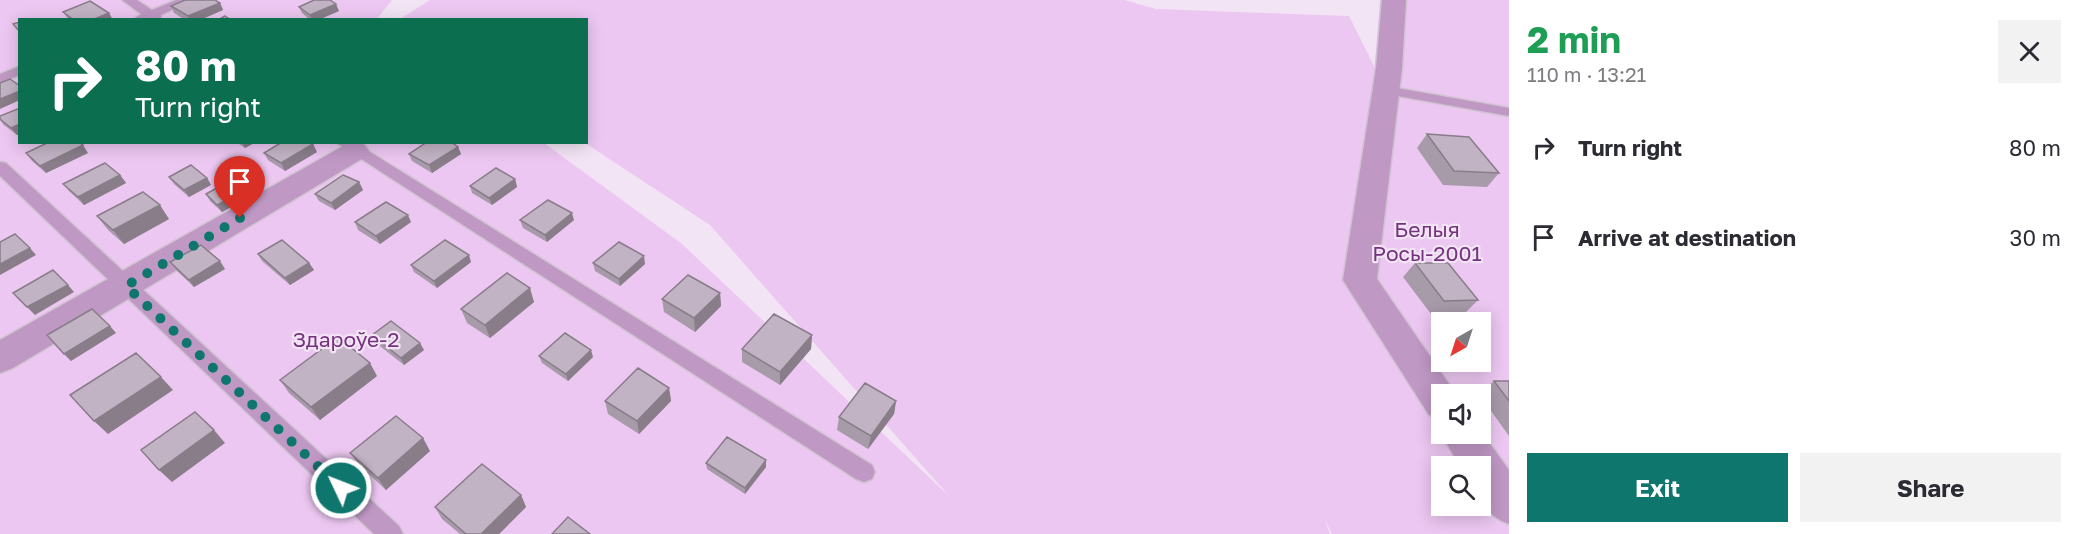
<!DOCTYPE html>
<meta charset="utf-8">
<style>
:root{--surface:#fff;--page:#f2f2f3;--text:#2b2b33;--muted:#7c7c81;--accent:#0f766e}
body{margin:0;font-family:"Golos Text",sans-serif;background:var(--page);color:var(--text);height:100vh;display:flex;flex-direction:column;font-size:22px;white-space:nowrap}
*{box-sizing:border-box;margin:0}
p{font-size:20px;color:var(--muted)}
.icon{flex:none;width:33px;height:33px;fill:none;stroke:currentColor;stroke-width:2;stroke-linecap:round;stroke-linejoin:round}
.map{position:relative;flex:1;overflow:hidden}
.sheet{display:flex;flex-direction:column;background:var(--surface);width:570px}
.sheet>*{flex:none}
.hud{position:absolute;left:18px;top:18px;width:570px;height:126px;border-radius:0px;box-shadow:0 3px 15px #0003;background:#0b6e4f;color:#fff;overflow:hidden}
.needle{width:39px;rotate:219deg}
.tools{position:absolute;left:1431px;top:312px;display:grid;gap:12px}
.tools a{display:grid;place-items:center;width:60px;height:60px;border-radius:0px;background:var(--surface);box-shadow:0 3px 15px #0003;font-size:30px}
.pin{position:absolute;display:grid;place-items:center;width:51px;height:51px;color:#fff;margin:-62px -26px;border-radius:50% 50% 50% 0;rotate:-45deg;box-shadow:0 0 6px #0007}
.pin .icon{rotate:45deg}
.me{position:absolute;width:66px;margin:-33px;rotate:313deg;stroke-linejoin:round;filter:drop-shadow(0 0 4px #0008)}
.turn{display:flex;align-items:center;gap:21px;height:126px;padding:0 18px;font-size:27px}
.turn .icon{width:78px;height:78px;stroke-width:2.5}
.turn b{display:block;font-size:42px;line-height:51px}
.round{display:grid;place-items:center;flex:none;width:63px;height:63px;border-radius:0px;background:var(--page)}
.overview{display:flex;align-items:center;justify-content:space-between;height:102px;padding:0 18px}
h1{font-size:36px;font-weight:700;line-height:45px;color:#1e9e55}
.primary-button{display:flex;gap:12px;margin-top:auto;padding:12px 18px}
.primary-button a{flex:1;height:69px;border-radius:0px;background:var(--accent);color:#fff;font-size:24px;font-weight:700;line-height:69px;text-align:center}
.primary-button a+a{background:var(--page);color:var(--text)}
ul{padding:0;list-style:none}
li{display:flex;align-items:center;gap:18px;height:90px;padding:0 18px}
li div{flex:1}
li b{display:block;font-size:22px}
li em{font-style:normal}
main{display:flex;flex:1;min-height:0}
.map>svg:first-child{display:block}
</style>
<main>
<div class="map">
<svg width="1509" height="534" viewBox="0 0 1509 534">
<rect width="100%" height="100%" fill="#f3e4f5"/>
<path fill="#ecc7f1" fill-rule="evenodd" d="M0 0H392L377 19 20 20V142L544 143 682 244 950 497 710 225 585 143 586 20 400 19 430 0H1124L1156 9 1349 16 1375 68 1380 0H1509V534H1332L1324 518 1330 534H0ZM1442 322H1480V362H1442ZM1442 394H1480V434H1442ZM1442 466H1480V506H1442Z"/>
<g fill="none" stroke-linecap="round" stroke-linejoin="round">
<defs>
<path id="lane" d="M122 0H137L152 10 176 0H193L161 15V20H132L141 14Z
M20 66V75L0 83V74Z
M1386 86 1509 108V116L1381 93 1379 90 1381 87Z
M335 142H354L872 465 875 472 872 479 864 482 856 479Z
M0 162 6 163 399 526 403 534H374L0 176Z"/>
<path id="street" d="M1382 0H1406L1402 68 1377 279 1456 394H1442V420L1429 415 1343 280 1376 68Z
M357 142 365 145 369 151 365 157 13 368 0 373V340L345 145Z
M1480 430 1509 470V524C1479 513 1480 495 1480 466H1460L1441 434H1480Z"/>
</defs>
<use href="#lane" stroke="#d0c3d2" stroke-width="3"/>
<use href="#street" stroke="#d0c3d2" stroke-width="3"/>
<use href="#lane" fill="#bf98c4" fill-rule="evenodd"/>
<use href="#street" fill="#bf98c4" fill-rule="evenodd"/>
</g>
<path fill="#a79aa9" d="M220 3 223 10 200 20H185L174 13 171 6Z
M299 7 339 11 318 20H310L302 13Z
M63 12 113 20H69Z
M20 108V134L17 135 4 125 0 120V116Z
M1427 134 1499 173 1487 187 1443 185 1417 148Z
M236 142H256L245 148Z
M458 147 461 154 432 173 412 161 409 154Z
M317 152 285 171 268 160 264 153Z
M26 153H88L46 173 32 161Z
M120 175 126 183 84 205 69 191 63 184Z
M169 177 207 178 211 185 189 197 174 184Z
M515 179 517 187 492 205 472 193 470 186Z
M359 182 363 190 335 210 319 201 315 194Z
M206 194 240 202 222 212 210 201Z
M97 216 169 219 124 244 108 230Z
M520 220H574L547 242 523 228Z
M355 222H411L380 244 358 230Z
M258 254 309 263 314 270 290 285 262 261Z
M170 262 225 269 194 287 176 270Z
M471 262 437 288 414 272 411 265Z
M593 263 645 264 620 286 595 271Z
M1415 263 1478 300 1465 313 1431 314 1403 277Z
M720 293 721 306 695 332 664 312 662 299Z
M534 302 490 338 467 323 461 309Z
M372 335 424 350 404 365 376 343Z
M812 335 811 349 780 385 742 362V349Z
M539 356 593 357 568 381 542 363Z
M377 376 320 420 289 393 280 380Z
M1494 381H1509V436L1479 394Z
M669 388 671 401 639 434 608 414 605 401Z
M896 401 894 414 868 449 837 430 839 417Z
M430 451 386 490 359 465 350 453Z
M766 460V467L745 494 707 469 706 463Z
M521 495 526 507 499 534H460L442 519 435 507Z"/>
<path fill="#887d89" d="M220 3 223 10 200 20H189L188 16Z
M336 4 339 11 318 20H312L310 15Z
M109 13 113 20H92Z
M20 91V100L0 109V99Z
M20 124V134L17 135 11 128Z
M242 142H256L245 148Z
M313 144 317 152 285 171 281 163Z
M83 145 88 153 46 173 40 166Z
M458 147 461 154 432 173 429 165Z
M120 175 126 183 84 205 78 197Z
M207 178 211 185 189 197 184 190Z
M515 179 517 187 492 205 489 198Z
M359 182 363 190 335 210 331 203Z
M236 195 240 202 222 212 217 205Z
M160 205 169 219 124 244 113 230Z
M572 213 574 220 547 242 545 235Z
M408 215 411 222 380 244 376 236Z
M30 248 36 255 0 275V264Z
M469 255 471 262 437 288 434 281Z
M644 256 645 264 620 286 619 279Z
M220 261 225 269 194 287 189 280Z
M309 263 314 270 290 285 285 278Z
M68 285 74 292 35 315 27 307Z
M530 288 534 302 490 338 485 325Z
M720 293 721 306 695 332 694 318Z
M110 326 116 333 71 361 64 354Z
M812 335 811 349 780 385V372Z
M420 343 424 350 404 365 401 358Z
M591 350 593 357 568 381 566 374Z
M370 363 377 376 320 420 311 407Z
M161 377 173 390 108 434 94 421Z
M669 388 671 401 639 434 637 421Z
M896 401 894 414 868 449 871 436Z
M214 430 225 443 172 482 159 470Z
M423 438 430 451 386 490 378 478Z
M766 460V467L745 494V488Z
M521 495 526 507 499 534H481Z"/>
<path fill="#c2b3c4" stroke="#887d89" stroke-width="1.5" d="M185 0H215L220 3 188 16 171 6Z
M314 0H330L336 4 310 15 299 7Z
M90 1 109 13 92 20H74L63 12Z
M225 16 231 20H218Z
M20 22V32L13 24Z
M10 79 20 86V91L0 99V83Z
M20 108V124L11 128 0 119V116Z
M1427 134 1469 137 1499 173 1454 171Z
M49 142H79L83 145 40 166 26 153Z
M282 142H310L313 144 281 163 264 153Z
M427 142H451L458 147 429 165 409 154Z
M105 163 120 175 78 197 63 184Z
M191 165 207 178 184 190 169 177Z
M496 168 515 179 489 198 470 186Z
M343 175 359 182 331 203 315 194Z
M224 184 236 195 217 205 206 194Z
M143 192 160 205 113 230 97 216Z
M548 200 572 213 545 235 520 220Z
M386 202 408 215 376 236 355 222Z
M15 234 30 248 0 264V242Z
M282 240 309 263 285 278 258 254Z
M445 240 469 255 434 281 411 265Z
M619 242 644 256 619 279 593 263Z
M201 245 220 261 189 280 170 262Z
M1415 263H1448L1478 300 1444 301Z
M53 270 68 285 27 307 13 293Z
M507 273 530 288 485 325 461 309Z
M688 275 720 293 694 318 662 299Z
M92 309 110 326 64 354 47 335Z
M774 314 812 335 780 372 742 349Z
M391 321 420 343 401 358 372 335Z
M565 333 591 350 566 374 539 356Z
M338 337 370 363 311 407 280 380Z
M136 353 161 377 94 421 70 395Z
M638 368 669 388 637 421 605 401Z
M1494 381H1509V401Z
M865 383 896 401 871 436 839 417Z
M195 412 214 430 159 470 141 450Z
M396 416 423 438 378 478 350 453Z
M727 437 766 460 745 488 706 463Z
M482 464 521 495 481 534H466L435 507Z
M568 517 590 534H552Z"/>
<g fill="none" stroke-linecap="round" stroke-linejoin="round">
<path stroke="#0f766e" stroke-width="10" stroke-dasharray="0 18" d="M240 218 126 286 341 488"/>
</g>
<g text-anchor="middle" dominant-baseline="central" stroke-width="4.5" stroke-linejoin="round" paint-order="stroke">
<g font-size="21" fill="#74337e" stroke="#f3e4f5">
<text x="1427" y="229">Белыя<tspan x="1427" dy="24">Росы-2001</tspan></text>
<text x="346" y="339">Здароўе-2</text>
</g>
</g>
</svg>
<div class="tools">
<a><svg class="needle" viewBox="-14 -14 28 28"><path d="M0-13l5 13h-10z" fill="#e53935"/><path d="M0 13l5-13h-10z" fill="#7c7c81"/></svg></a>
<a><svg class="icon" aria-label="sound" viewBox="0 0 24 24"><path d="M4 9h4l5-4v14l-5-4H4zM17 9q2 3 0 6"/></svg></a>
<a><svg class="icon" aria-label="search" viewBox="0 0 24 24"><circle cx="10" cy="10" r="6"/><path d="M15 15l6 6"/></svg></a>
</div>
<div class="pin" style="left:240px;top:218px;background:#d93025"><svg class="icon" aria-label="arrive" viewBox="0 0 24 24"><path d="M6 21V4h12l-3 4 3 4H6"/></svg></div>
<svg class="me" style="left:341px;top:488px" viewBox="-20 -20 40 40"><circle r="17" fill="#0f766e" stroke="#fff" stroke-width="3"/><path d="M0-11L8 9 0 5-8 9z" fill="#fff"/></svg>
<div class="hud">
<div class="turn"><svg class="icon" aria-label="right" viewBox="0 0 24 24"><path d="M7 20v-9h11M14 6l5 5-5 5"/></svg><div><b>80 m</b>Turn right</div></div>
</div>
</div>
<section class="sheet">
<div class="overview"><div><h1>2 min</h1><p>110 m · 13:21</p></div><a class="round"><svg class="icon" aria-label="close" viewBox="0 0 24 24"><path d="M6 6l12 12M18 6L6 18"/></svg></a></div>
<ul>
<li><svg class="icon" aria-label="right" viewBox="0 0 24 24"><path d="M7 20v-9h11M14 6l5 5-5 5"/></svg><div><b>Turn right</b></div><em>80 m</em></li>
<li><svg class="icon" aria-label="arrive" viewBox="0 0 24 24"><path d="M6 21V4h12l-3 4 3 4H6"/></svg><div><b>Arrive at destination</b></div><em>30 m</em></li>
</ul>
<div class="primary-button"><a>Exit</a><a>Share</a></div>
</section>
</main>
